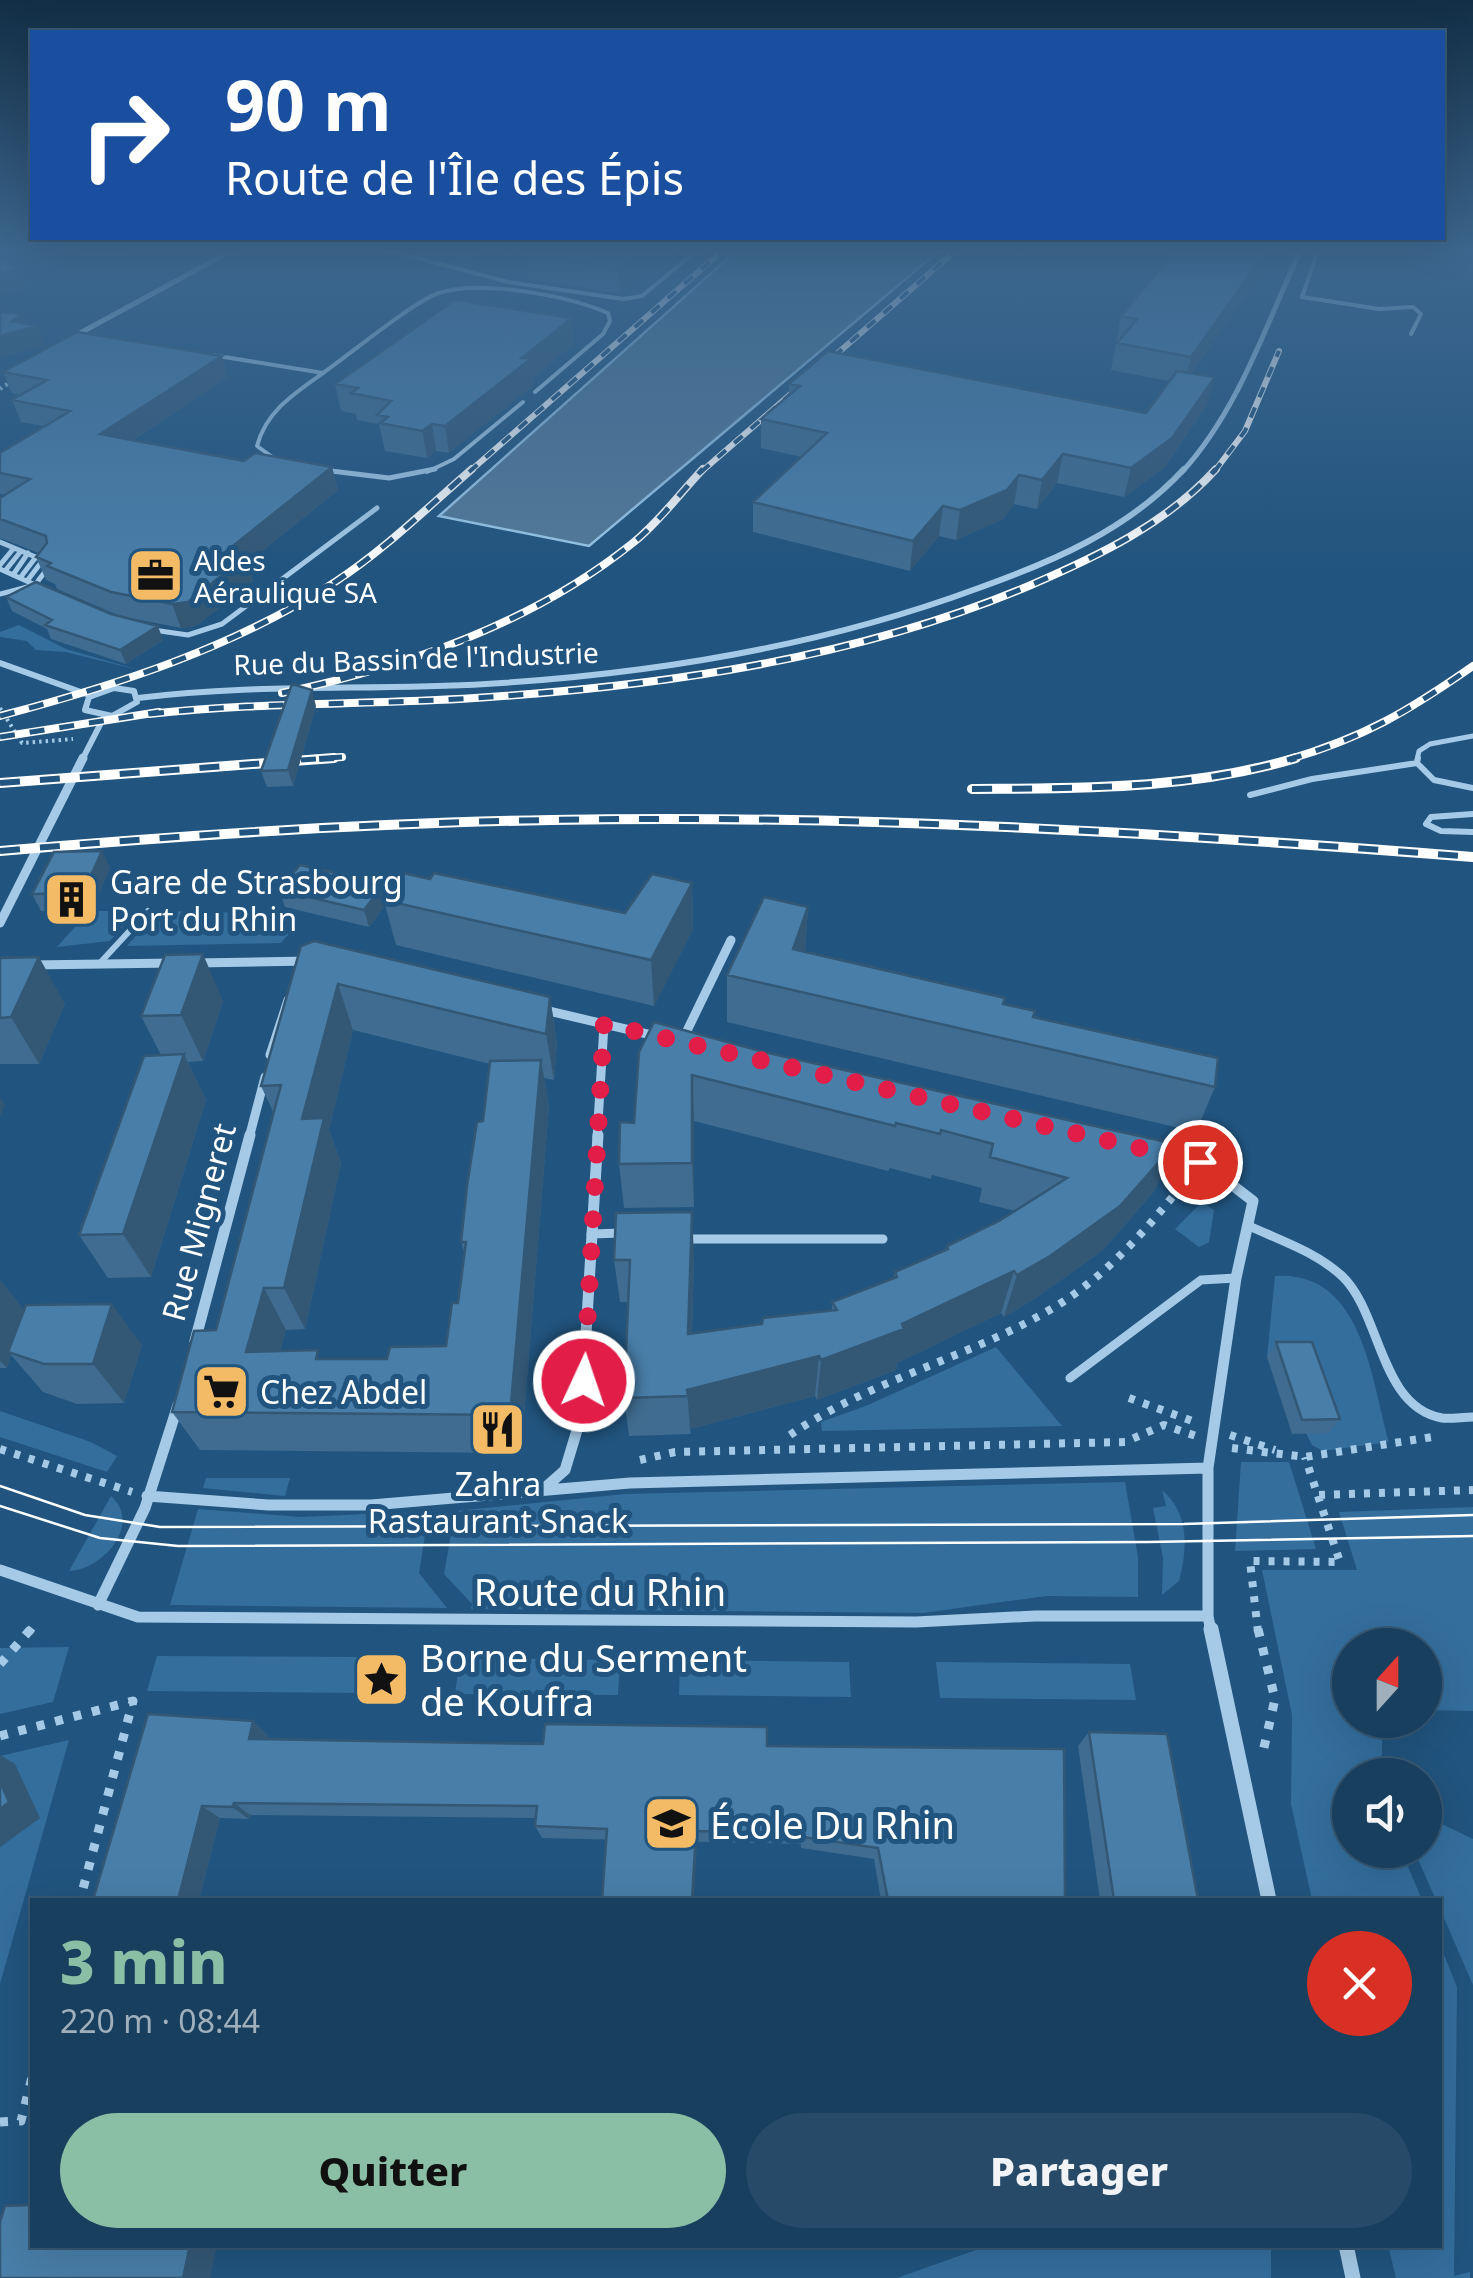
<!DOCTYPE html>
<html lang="fr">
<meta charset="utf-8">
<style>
:root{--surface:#193f5e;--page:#264a67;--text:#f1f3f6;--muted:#9fafbc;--line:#375873;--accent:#8abfa5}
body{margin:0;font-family:"Noto Sans",sans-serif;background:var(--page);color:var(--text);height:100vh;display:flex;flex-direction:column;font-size:38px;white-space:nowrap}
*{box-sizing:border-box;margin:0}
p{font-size:32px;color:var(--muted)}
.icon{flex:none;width:55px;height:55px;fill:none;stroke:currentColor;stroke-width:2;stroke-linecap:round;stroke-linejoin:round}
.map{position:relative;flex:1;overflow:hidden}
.panel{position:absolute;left:30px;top:1898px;width:1412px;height:350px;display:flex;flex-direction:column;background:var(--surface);border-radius:0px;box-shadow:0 10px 40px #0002,0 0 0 2px var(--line)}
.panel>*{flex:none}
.top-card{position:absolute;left:30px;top:30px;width:1415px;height:210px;border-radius:0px;box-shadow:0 10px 40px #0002,0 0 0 2px var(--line);background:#1a4fa0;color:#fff;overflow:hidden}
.needle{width:65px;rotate:21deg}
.buttons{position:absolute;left:1332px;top:1628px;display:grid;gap:20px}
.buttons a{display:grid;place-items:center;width:110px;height:110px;border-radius:50%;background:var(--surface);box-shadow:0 10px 40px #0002,0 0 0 2px var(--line);font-size:50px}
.pin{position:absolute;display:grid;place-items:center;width:85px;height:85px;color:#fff;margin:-42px;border:5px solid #fff;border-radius:50%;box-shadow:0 2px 10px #0007}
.me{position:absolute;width:110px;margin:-55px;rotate:3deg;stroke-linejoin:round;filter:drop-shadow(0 0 8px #0008)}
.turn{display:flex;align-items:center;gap:35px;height:210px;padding:0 30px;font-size:45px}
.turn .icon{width:130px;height:130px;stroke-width:2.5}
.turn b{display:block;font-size:70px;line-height:85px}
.round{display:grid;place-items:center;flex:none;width:105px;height:105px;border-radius:52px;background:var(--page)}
.summary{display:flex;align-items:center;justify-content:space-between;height:170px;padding:0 30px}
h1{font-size:60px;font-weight:800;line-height:75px;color:var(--accent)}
.action{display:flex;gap:20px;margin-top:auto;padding:20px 30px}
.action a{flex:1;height:115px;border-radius:60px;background:var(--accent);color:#111;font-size:40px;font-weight:800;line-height:115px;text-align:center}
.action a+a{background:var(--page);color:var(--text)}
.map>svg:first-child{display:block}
</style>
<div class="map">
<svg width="1473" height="2278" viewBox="0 0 1473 2278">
<rect width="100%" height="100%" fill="#21547e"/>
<path fill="#346e9d" d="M19 625 66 649 142 671 66 652 36 650 27 641 0 637V632Z
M41 911H137L110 941 57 947 83 918 63 919 60 913Z
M158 911 255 913 264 915 262 919 294 928 281 943 127 946Z
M1202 1202 1214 1210 1209 1242 1199 1247 1175 1229Z
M1275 1276C1363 1270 1371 1379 1389 1442L1323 1451 1312 1445 1267 1357Z
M996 1347 1062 1426 822 1431 821 1422 868 1405Z
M0 1411 91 1442 117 1456 107 1472 0 1437Z
M1241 1462H1289L1316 1549 1235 1551Z
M206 1478H290L285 1496 203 1488Z
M1125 1482 1138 1557V1597L1046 1596 923 1613 471 1609 472 1604 444 1574 455 1511 625 1494Z
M1162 1490C1189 1513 1188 1548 1179 1581L1162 1595 1163 1558 1153 1508 1166 1506Z
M111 1496C143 1525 102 1570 69 1571Z
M1473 1507V1711L1425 1710V1645H1350V1720H1383L1381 1775H1350V1850H1401L1422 1900H1312L1291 1804 1292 1715 1262 1570H1357L1339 1512Z
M198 1509 301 1517 429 1511 419 1573 447 1608 170 1605Z
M69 1647 53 1702 0 1714V1648Z
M157 1656 365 1657 359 1693 147 1691Z
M460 1658 620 1660 618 1695 455 1694Z
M680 1660 849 1662 851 1697 679 1695Z
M936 1662 1130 1664 1136 1700 940 1698Z
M69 1740 0 1984V1847L39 1818 0 1756Z
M1425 1816 1473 1839V1985L1440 1909V1900H1436L1414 1850H1425Z
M1440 1945 1457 1987 1454 2276 1470 2272V2278H1396L1388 2245H1440Z
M990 2245H1271V2278H897Z"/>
<path fill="#537998" stroke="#99c7e8" stroke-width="2.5" d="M736 251H939L589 546 439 516Z"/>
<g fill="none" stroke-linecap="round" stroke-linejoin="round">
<path stroke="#a5cae7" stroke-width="4" stroke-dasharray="2.5 4" stroke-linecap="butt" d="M0 389 15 379
M0 708 22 743 73 739"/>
<path stroke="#a5cae7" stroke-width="8" stroke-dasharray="6 9" stroke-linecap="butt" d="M1129 1398 1195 1422
M790 1435C872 1379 969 1358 1053 1308 1107 1276 1148 1228 1186 1180
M1230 1435 1275 1450
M1232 1448 1305 1457 1432 1437
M0 1449 132 1492
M640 1460 675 1452 1125 1442 1164 1425 1196 1436
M1319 1495 1473 1490
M29 1632 32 1628
M1258 1632 1250 1561 1340 1562 1305 1457"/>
<path stroke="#a5cae7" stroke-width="9" stroke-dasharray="8 11" stroke-linecap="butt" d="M1258 1629 1275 1699 1262 1756
M0 1664 31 1629
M0 1736 133 1701 80 1900
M0 2122 21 2121 32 2077"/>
<path stroke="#a5cae7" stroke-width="4" d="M391 251 508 282 623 299 642 296 696 251
M1318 251 1302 297 1379 309 1413 307 1421 314 1411 334
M212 355 323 373C295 393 266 411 257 446L275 459
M323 373C349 355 414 301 439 293 481 279 568 296 608 313L610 321 603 334 535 392
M323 470 334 472
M427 472 454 459 523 402"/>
<path stroke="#a5cae7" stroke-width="5" d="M323 470 389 478 435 469
M0 542 45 561
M0 565 14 548
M0 569 42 588
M5 571 21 551
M13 575 28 553
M20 578 36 557
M27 581 43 560
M0 594 35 585 47 569
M153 630 188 635 222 624 377 508
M1417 760 1419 751 1430 744 1473 736"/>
<path stroke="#a5cae7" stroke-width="6" d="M1418 758 1417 763 1434 780 1473 788
M1250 795 1312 779 1417 763
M1473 814 1431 817 1426 824 1441 831 1473 832
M99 964 148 911"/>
<path stroke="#a5cae7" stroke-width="9" d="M1247 1225C1279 1240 1317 1252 1343 1277 1381 1314 1380 1407 1442 1418 1451 1419 1463 1417 1473 1417
M591 1234 622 1233
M685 1239H883
M1070 1378 1201 1280 1236 1278"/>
<path stroke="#a5cae7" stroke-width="5" d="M71 338 231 251
M1182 472C1238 411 1266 325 1300 251"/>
<path stroke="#a5cae7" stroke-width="6" d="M0 663 92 696
M114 688 134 691 137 702 112 716 85 710 89 697Z
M138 698C254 683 370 691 486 684 653 674 819 647 976 589 1052 562 1128 530 1184 469
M82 760 104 717"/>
<path stroke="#a5cae7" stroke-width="9" d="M0 923 83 758
M196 963 309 961
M31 965 174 963
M540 1009 660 1037
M682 1041 731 940
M270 1055 288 1000
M249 1138 265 1077
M597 1138 604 1025"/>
<path stroke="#a5cae7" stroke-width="11" d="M1159 1153 1210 1168 1253 1201 1236 1278 1208 1468V1616L1211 1632
M195 1341 250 1135
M539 1493 565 1470 581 1417 598 1135
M147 1496 268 1505H371L630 1483 1208 1468
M0 1570 138 1617 916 1622 1035 1616H1208
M98 1605 145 1508 178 1405"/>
<path stroke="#a5cae7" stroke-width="15" d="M1211 1629 1269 1900
M1346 2245 1353 2278"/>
<path stroke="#fff" stroke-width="2.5" d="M0 1486 85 1515 160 1527 1184 1524 1473 1515
M0 1506 100 1538 178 1546 1149 1542 1473 1536"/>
<defs>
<path id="rail-far2" d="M469 472 722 251
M701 472 955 251
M1214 472 1245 431 1279 351"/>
<path id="rail-far1" d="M282 693C408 666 532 624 634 542 660 521 680 493 703 469
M149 714C258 702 366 705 475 698 663 686 857 659 1031 585 1098 556 1166 524 1216 469
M0 716C117 685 233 648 335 582 384 550 427 508 472 469
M0 737 159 712
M301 760 342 757
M1287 760C1365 737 1407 712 1473 666"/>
<path id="rail" d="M0 783 334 758
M972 789C1082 788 1189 790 1296 758
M0 851C184 835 367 823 551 820 859 814 1166 833 1473 857"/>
</defs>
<use href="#rail-far2" stroke="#fff" stroke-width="6"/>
<use href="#rail-far1" stroke="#fff" stroke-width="8"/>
<use href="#rail" stroke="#fff" stroke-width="10"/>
<use href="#rail-far2" stroke="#21547e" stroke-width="4" stroke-dasharray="11" stroke-linecap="butt"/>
<use href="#rail-far1" stroke="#21547e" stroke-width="5" stroke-dasharray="15" stroke-linecap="butt"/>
<use href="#rail" stroke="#21547e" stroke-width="6" stroke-dasharray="20" stroke-linecap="butt"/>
</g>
<path fill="#3f6c90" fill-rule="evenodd" d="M78 251H145L92 260Z
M406 251H487L473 260Z
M673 251 620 293 528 279 526 254Z
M1259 276 1192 373 1207 405 1165 467 1124 497 1057 483 1037 509 1014 504 1003 519 956 540 939 536 910 571 753 532V502L802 457 761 448V419L789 395V384L1146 413 1169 381 1111 370 1121 316Z
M574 343 534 378 535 384 449 453 436 451 427 458 385 451 379 424 357 420 356 414 341 411 335 384Z
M3 372 228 377 133 440 244 461 332 467 338 490 247 563 253 581 196 626 181 628 120 616 57 589 55 584 46 580 36 557 39 553 0 538V498L4 495 0 494V453L44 426 21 422 12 400 21 395 12 393Z
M6 597 163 640 126 664 51 639 47 629 12 611Z
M316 706 293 786 267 787 261 771Z
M110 868 91 910 41 911 32 894Z
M430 879 625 913 692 883 693 929 654 1006 396 945 385 905 369 927 285 907 279 890 384 884 387 896Z
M808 907 805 952 1004 1004 1215 1087 1196 1132 727 1022V975Z
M301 946 550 997 557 1043 554 1080 544 1078 549 1106 521 1453 200 1450 172 1412 216 1330 274 1114 261 1086ZM353 1030 490 1064 483 1121 461 1242 465 1255 458 1303 446 1346 387 1359H322L280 1351 286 1330 305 1329 341 1163 329 1130Z
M0 958 65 1004 39 1064H0Z
M223 1001 203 1061 188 1062 206 1100 151 1277 108 1278 79 1235 161 1055 141 1016Z
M654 1022 1156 1189 1103 1250 1036 1298 1004 1317 1001 1313 897 1363 896 1370 817 1400 815 1396 690 1429 691 1434 629 1436 624 1398 628 1302H620L614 1260 694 1255 692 1334 762 1324 832 1310V1302L893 1279 895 1272 946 1250 947 1246 999 1221 1015 1211 979 1202 982 1188 932 1175 931 1179 890 1168 888 1171 694 1121V1207L624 1208 619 1164 634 1123Z
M0 1280 24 1310 142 1345 124 1403 77 1404 43 1392 11 1355 7 1368H0Z
M1276 1342 1340 1419 1329 1433 1292 1434 1267 1357Z
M253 1721 268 1736 267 1739 767 1746 1065 1900H881L874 1859 801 1848V1844L542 1838 535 1826 536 1818 250 1815 249 1819 220 1818 199 1900H93Z
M1089 1732 1198 1900H1100L1078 1746Z"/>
<path fill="#335876" d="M89 251H145L92 260Z
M471 251H487L473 260Z
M640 251H673L620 293 618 268Z
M1266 251 1259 276 1184 384 1191 357Z
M17 269 24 288 0 294V273Z
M23 314 28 328 38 326 46 346 0 358V336L12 321Z
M572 318 574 343 534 378 535 384 449 453 445 426 522 358Z
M222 356 228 377 108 456 100 434Z
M1215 377 1207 405 1165 467 1124 497 1131 468Z
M432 424 436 451 427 458 422 431Z
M1063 454 1057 483 1037 509 1042 480Z
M332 467 338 490 247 563 253 581 196 626 181 628 172 604 224 553Z
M1019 475 1014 504 1003 519 956 540 960 510Z
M943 506 939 536 910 571 913 541Z
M158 626 163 640 126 664 120 650Z
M312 690 316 706 293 786 288 770Z
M102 851 110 868 91 910 83 893Z
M692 883 693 929 654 1006 651 960Z
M384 884 388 901 383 900 385 905 369 927 364 910Z
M808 907 805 954 793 949Z
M203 954 223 1001 203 1061 181 1015Z
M39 957 65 1004 39 1064 11 1017Z
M338 984 353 1030 329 1130 341 1163 305 1329 284 1288 302 1119Z
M550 997 557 1043 554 1080 546 1034Z
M184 1054 206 1100 151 1277 123 1234Z
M541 1060 549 1106 521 1453 510 1415Z
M692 1075 694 1121V1207L692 1163Z
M0 1097 5 1105 0 1116Z
M1175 1144 1156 1189 1103 1250 1036 1298 1004 1317 1017 1275Z
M692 1212 694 1255 691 1375 688 1334Z
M1014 1271 1001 1313 897 1363 896 1370 817 1400 821 1360Z
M0 1280 27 1313 8 1352 11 1355 7 1368 0 1361Z
M264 1288 286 1330 269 1392 246 1352Z
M112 1304 142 1345 124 1403 93 1364Z
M819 1356 815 1396 690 1429 687 1390Z
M253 1721 268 1736 264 1753 249 1739Z
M0 1755 15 1764 40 1818 0 1847Z
M234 1803 250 1815 249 1819 232 1807Z
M202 1806 220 1818 199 1900H178Z
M696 1831 697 1843 694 1900H692Z
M190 2245H217L210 2278H183Z"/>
<path fill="#497ea8" stroke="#335876" stroke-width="2.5" d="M531 251H640L618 268 526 254Z
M1175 251H1266L1191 357 1117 343 1137 319 1121 316Z
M0 256 17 269 0 273Z
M455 300 572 318 522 358H532L445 426 432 424 422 431 380 423 388 417 377 415 391 401 351 393 358 388 335 384Z
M0 312 23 314 12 321 38 326 0 336Z
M77 332 222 356 100 434 244 461 255 453 332 467 224 553 245 557 188 602 172 604 111 592 47 566 51 563 36 557 47 543 46 536 0 519V498L30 479 0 473V453L70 411 12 400 47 380 3 372Z
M828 351 1146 413 1177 371 1215 377 1172 438 1131 468 1063 454 1042 480 1019 475 1007 490 960 510 943 506 913 541 753 502 827 433 761 419 800 386 789 384Z
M36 582 111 614 158 626 120 650 45 625 52 620 6 597Z
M292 684 312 690 288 770 261 771Z
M102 851 83 893 32 894 54 852Z
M300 865 384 884 364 910 279 890Z
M403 873 430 879 434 873 625 913 652 874 692 883 651 960 383 900Z
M764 897 808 907 793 949 1005 998 1003 1004 1035 1011 1033 1017 1218 1058 1215 1087 727 975Z
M314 941 550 997 546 1034 338 984 302 1119 324 1118 284 1288H264L246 1352 318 1350 316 1359H387L390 1347 446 1346 452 1303H458L466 1242H461L467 1186 477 1122 483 1121 490 1061 541 1060 510 1415 172 1412 194 1331 216 1330 281 1085 261 1086 301 946Z
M203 954 181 1015 141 1016 165 955Z
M39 957 11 1017 0 1018V958Z
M654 1022 764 1052 1175 1144 1120 1206 1050 1256 1017 1275 1014 1271 902 1324 904 1329 821 1360 819 1356 687 1390 688 1396 624 1398 630 1260H614L616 1213 692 1212 688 1334 762 1324 763 1318 837 1310 832 1302 897 1277 895 1272 948 1249 947 1246 999 1221 1067 1178 990 1157 993 1144 941 1130 940 1134 896 1123 895 1126 692 1075V1163L619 1164 620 1122 634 1123 639 1052Z
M184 1054 123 1234 79 1235 144 1056Z
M112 1304 93 1364H44L8 1352 26 1305Z
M1276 1342H1312L1340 1419 1302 1420Z
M148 1714 253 1721 249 1739 543 1744 545 1724 767 1727V1746L1064 1749 1065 1900H888L878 1848 803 1837V1833L696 1831 692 1900H602L607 1829 535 1826 537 1806 234 1803 232 1807 202 1806 178 1900H93Z
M1089 1732 1167 1734 1198 1900H1114Z
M0 1782 9 1802 0 1809Z
M32 2205V2245H190L183 2278H0V2222L5 2206Z"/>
<linearGradient id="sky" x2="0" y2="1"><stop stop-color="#122e45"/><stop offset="0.44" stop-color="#3d678f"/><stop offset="1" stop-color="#3d678f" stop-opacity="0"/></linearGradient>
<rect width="1473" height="570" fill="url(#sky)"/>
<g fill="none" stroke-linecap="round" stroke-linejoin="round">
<path stroke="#e11d48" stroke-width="18" stroke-dasharray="0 32.4" d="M584 1381 604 1024 1200 1162"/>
</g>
<defs>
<symbol id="office-square" viewBox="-11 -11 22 22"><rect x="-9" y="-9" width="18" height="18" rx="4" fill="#f4bb67" stroke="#21547e"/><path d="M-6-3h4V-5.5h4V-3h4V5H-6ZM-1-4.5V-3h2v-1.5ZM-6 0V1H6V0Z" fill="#111"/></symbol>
<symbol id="building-square" viewBox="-11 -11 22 22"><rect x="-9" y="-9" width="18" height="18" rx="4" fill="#f4bb67" stroke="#21547e"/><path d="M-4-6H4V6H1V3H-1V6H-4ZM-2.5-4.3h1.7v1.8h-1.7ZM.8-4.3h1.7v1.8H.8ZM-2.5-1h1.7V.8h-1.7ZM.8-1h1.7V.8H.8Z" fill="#111"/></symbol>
<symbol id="supermarket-square" viewBox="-11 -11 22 22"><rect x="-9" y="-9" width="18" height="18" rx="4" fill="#f4bb67" stroke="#21547e"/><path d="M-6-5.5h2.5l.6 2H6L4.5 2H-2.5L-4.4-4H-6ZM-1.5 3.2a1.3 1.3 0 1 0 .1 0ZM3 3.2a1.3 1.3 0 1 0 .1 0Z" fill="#111"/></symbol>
<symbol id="restaurant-square" viewBox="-11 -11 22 22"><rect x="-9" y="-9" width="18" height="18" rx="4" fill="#f4bb67" stroke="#21547e"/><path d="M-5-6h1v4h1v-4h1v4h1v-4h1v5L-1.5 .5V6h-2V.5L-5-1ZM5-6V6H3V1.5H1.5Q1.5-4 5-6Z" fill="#111"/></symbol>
<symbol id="sight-square" viewBox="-11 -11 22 22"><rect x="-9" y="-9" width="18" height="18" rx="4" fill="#f4bb67" stroke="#21547e"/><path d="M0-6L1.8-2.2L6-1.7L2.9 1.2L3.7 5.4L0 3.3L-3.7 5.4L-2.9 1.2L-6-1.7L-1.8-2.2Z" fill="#111"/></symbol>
<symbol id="school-square" viewBox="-11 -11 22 22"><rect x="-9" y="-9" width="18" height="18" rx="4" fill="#f4bb67" stroke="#21547e"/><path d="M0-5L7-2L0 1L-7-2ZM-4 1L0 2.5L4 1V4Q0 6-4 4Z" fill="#111"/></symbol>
</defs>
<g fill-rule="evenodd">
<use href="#office-square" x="124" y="544" width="63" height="63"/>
<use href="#building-square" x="40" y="868" width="63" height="63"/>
<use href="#supermarket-square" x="190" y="1360" width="63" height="63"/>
<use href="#restaurant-square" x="466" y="1398" width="63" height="63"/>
<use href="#sight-square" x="350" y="1648" width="63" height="63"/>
<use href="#school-square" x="640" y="1792" width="63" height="63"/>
</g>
<g text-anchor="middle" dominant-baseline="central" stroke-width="10" stroke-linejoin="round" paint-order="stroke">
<g font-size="28" fill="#fff" stroke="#21547e" text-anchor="start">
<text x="194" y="560">Aldes<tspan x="194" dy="32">Aéraulique SA</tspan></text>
</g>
<g font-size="28" fill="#fff" stroke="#21547e">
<text transform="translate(416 658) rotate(-2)">Rue du Bassin de l'Industrie</text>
</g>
<g font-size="32" fill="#fff" stroke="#21547e" text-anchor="start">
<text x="110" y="881">Gare de Strasbourg<tspan x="110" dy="37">Port du Rhin</tspan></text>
<text x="260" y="1391">Chez Abdel</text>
<text x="498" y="1483" text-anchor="middle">Zahra<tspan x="498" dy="37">Rastaurant Snack</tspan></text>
</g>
<g font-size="32" fill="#fff" stroke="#21547e">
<text transform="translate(198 1222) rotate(-75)">Rue Migneret</text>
</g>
<g font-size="38" fill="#fff" stroke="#21547e">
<text x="600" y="1591">Route du Rhin</text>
</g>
<g font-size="38" fill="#fff" stroke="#21547e" text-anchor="start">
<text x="420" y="1657">Borne du Serment<tspan x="420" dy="44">de Koufra</tspan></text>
<text x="710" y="1824">École Du Rhin</text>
</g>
</g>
</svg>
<div class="buttons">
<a><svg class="needle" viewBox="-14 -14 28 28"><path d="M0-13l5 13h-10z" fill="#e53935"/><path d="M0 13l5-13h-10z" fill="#9fafbc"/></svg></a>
<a><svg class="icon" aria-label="sound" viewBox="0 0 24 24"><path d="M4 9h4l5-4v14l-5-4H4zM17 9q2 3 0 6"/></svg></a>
</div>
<div class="pin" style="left:1200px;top:1162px;background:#d93025"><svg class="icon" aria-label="arrive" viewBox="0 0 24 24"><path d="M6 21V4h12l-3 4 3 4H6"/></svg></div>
<svg class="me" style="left:584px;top:1381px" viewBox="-20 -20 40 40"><circle r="17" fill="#e11d48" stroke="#fff" stroke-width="3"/><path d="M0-11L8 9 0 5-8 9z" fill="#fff"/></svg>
<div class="top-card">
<div class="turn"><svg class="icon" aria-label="right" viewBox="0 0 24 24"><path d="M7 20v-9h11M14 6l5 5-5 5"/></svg><div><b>90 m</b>Route de l'Île des Épis</div></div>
</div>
<section class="panel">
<div class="summary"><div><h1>3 min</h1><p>220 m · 08:44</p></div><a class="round" style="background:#d93025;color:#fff"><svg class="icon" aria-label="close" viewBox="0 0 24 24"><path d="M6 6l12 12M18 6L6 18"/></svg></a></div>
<div class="action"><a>Quitter</a><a>Partager</a></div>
</section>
</div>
